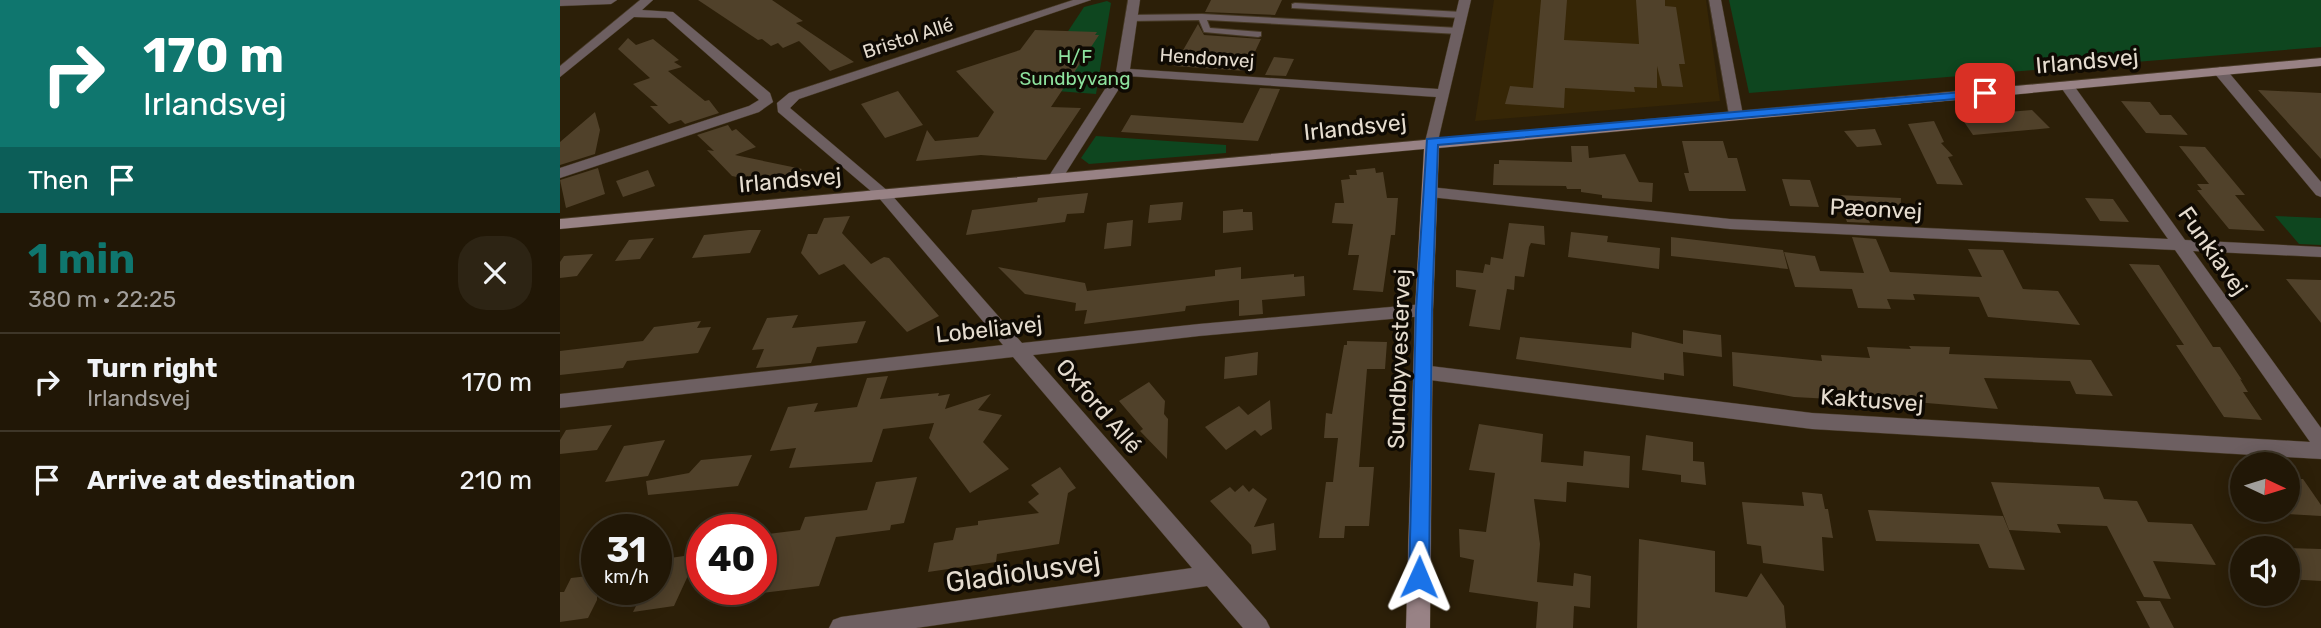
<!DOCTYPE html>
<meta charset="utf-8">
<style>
:root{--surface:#211706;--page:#2d2414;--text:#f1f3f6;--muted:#a29f9b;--line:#3e3628;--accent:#0f766e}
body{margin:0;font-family:Rubik,sans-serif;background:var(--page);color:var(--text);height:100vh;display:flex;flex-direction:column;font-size:26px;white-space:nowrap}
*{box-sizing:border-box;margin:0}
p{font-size:23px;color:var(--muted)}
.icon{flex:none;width:38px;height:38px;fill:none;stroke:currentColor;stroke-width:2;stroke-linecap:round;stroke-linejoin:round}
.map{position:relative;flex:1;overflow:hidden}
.panel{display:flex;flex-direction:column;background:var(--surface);width:560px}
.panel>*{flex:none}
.banner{background:#0f766e;color:#fff;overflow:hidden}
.needle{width:46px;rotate:94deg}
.controls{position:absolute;left:1670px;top:452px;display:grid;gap:14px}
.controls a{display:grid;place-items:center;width:70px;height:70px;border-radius:50%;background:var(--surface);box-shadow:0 4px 18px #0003,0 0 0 2px var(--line);font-size:35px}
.speed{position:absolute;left:21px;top:514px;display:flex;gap:14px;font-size:35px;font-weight:700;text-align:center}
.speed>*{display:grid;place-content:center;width:91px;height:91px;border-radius:50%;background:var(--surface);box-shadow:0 4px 18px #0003,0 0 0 2px var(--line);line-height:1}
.speed small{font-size:18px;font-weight:400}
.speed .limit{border:10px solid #d22;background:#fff;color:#111}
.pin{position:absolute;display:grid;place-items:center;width:60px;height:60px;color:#fff;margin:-30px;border-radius:14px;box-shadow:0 4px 10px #0006}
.me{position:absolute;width:77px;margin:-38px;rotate:1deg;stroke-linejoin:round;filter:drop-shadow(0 0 5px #0008)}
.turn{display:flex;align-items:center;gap:24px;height:147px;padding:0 28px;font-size:32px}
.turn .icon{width:91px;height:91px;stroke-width:2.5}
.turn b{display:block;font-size:49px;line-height:60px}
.then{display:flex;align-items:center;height:66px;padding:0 28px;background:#0003;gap:14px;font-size:26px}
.round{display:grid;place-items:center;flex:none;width:74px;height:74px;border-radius:28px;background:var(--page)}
.overview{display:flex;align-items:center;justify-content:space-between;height:119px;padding:0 28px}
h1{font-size:42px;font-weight:700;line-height:52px;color:var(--accent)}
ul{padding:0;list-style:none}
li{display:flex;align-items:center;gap:21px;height:98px;padding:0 28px;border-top:2px solid var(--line)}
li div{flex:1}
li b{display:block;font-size:26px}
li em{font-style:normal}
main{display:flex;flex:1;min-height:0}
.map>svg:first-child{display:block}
</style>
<main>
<section class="panel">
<div class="banner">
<div class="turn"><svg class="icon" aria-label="right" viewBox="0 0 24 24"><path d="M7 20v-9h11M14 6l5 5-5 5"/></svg><div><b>170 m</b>Irlandsvej</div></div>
<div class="then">Then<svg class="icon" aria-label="arrive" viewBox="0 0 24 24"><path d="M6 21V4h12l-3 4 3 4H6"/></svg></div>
</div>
<div class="overview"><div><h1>1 min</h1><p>380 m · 22:25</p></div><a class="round"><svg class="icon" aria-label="close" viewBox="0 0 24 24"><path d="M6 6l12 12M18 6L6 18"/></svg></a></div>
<ul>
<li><svg class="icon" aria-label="right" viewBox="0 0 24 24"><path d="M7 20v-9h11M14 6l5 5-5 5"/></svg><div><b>Turn right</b><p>Irlandsvej</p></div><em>170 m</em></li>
<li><svg class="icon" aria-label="arrive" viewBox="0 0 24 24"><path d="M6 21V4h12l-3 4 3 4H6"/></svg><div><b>Arrive at destination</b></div><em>210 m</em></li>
</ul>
</section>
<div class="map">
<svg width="1761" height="628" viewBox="0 0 1761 628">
<rect width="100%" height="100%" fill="#2c1f08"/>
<path fill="#362606" d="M934 0H1146L1160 101 915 121Z"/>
<path fill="#0e461f" d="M1169 0H1761V47L1189 93Z
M547 1 551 3 536 94 470 89 524 7Z
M536 136 666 145V153L529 164 521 158Z
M1715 216 1761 218V245L1739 244Z"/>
<path fill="#50412a" d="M138 0H212L243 21 236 23 294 62 270 71 239 41 223 48 218 43 211 46 202 39 198 40Z
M651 0H722L715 15 645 12Z
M981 0H1007L1004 40 1079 44 1076 0H1105V6L1116 7 1125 64H1119L1123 87 1102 86 1097 66V88L1074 87 1075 92 1005 88 1004 108 945 104 950 86 973 88Z
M638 24 644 35 701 39 686 71 614 66Z
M475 30 537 32 535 35H539L491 107 521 108 486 160 421 155 356 161 367 130 375 141 418 137 434 112 396 71 460 50Z
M68 38 76 45 93 39 119 60 114 62 122 67 108 71 145 101 149 100 159 113 125 124 121 120 109 124 90 106H98L73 84 90 78 58 49Z
M714 57 734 59 726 76 705 75Z
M700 88 720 89 698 141 561 132 571 115 683 123Z
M1698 90 1761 93V159Z
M338 91 363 125 325 138 301 104Z
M1561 101 1590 102 1600 115H1611L1628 135 1586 133Z
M1472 110 1490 128 1413 135 1400 116Z
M35 112 40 130 35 154 0 165V142Z
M1374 121 1384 142 1381 143 1393 156 1388 157 1403 185 1377 184 1348 124Z
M168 125 172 131 176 129 196 147 175 155 242 169 221 186 172 176 147 150 154 151 137 135Z
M1315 129 1322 145 1297 147 1284 131Z
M1122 141H1163L1168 158H1177L1186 191H1129L1124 173H1129Z
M1011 146H1028L1029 158 1065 154 1079 182 1093 183 1092 202 1042 198V195L1021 192V189H1007L1006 186 933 185 934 164H939V160L1012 162Z
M1619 146 1645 147 1685 195H1675L1705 231 1669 229 1637 190H1642L1637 184H1649Z
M38 168 45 194 6 208 0 180Z
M815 168 816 173 823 172 827 198H838L835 235H831L823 292 793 290 799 255H788L793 224 772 223 775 203H784L781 180 790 179 789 175H797L796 170Z
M88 170 95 186 63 197 56 181Z
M1222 179 1250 180 1259 207 1230 206Z
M528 193 524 213 507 214 505 222 406 235 412 210 477 202 478 198Z
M1278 195 1341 198 1340 215 1306 213 1310 223 1287 222Z
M1525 198 1553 199 1569 222 1540 221Z
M623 202 621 220 588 223 590 205Z
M683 209V212H692L693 230 663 233V211Z
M290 216 282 233 311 264 324 257 329 258 379 316 347 332 284 264 259 275 241 253 248 234H257L264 218Z
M573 220 571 246 544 249 547 223Z
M949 223 984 226 985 245 971 243 969 247 964 277 955 276 954 290 947 289 940 330 909 326 916 290 896 287V270L923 273 925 264 930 265 931 257 943 259Z
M189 230H201L190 253 132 258 144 235Z
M1011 232 1048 236 1047 242 1100 248 1099 269 1008 257Z
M1111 237 1223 250 1228 269 1111 256Z
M1292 237 1316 239 1330 272 1422 277 1408 249 1443 250 1463 289 1498 291 1520 325 1428 317 1419 297 1353 294 1355 300 1327 299 1331 309 1298 308 1292 289 1235 287 1224 252 1255 256 1260 271 1304 273Z
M94 238 80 259 55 261 69 240Z
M33 254 17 276 0 278V262L4 256Z
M1569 264 1599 265 1653 347H1660L1682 380 1680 379 1688 392H1683L1702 420 1664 417 1616 345H1624Z
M438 267 525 283 527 291 655 276V270L681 267V279L734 274V277L744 276 745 296 702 300 703 314 679 316V300L626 306 625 311 524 324 527 310 515 311 516 303 465 294Z
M1726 279 1761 280V323Z
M238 315 232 328 306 321 297 343 257 347 251 363 196 368 204 349 192 350 207 318Z
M141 321 137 328 151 327 138 353 67 361 63 368 0 375V351L83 341 94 327Z
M1123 330 1161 335 1162 357 1123 352 1124 376 1104 373V380L956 359 960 337 1071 348 1072 332 1123 344V349Z
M787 341 827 342 825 369H807L799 467H814L809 526H785L784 538H759L766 482H773L778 438H764L766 413 772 414 784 345H787Z
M1349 346 1390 347 1389 354 1531 360 1553 396 1516 394 1510 381 1424 378 1438 409 1307 398 1308 401 1234 397 1173 386 1172 352 1262 361 1261 355 1310 358 1307 347 1351 349Z
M698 352 697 375 664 379 665 357Z
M328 376 320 399 379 393 378 396 390 394 385 409 431 394 418 410 442 415 423 442 449 469 410 493 369 438 374 423 323 429 312 462 229 468 236 448 210 451 228 407 258 403 254 412 297 407 307 378Z
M589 382 605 401 604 414 608 419 607 459 580 431 583 429 559 401Z
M710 400 712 429 701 436 695 430 666 450 645 427 679 406 688 415Z
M919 424 983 434 981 462 1023 466 1024 451 1070 456 1069 488 1007 482 1006 502 974 499 980 544 977 582 1013 586 1014 573 1031 576 1030 608 1014 606 1013 628H976L978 602 909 592 914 560 900 557 899 529 926 532 935 473 909 470Z
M52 425 37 450 0 454V440L6 430Z
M1086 435 1133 442V461L1144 462 1146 485 1121 482V475L1082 470Z
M105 440 88 476 45 482 64 446Z
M192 455 178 486 88 495 86 481 129 473 141 460Z
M500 467 516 488 508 493 499 544 437 554 436 562 368 572 374 543 393 540 396 528 418 525V521L479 513 468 502 479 494 471 485Z
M357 477 344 523 331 525 330 530 276 537 259 586 201 593 204 585H201V535L240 530 245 517 307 510 316 482Z
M1727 479H1743L1761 505V516L1727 514Z
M1431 482 1539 487 1544 499 1577 501 1588 522 1632 524 1656 565 1593 561 1611 599 1584 597 1547 526 1497 524 1501 533 1449 530Z
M683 485 689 492 693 488 707 499 694 527 714 523 716 550 692 554 691 545 650 501 670 487 675 492Z
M1242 492 1262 494 1265 509H1268L1273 538 1262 537 1264 571 1203 563 1201 546 1187 544 1182 502 1244 506Z
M1308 510 1443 516 1465 570 1429 568 1419 544 1316 541Z
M1079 539 1155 551V592L1187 597 1201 573 1224 606 1226 628H1077Z
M1727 548 1761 549V581L1727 579Z
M138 554 114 606 73 612 84 590H96V560Z
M37 575V600L28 618 0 622V592H4L11 578Z
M1576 601H1600L1614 628H1590Z"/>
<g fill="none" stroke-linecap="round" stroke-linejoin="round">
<defs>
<path id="lane" d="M735 3 902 12 906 15 902 18 732 8V4Z
M642 14 899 28 903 31 899 34 647 20 650 28 701 32V36L698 37 644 32 639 20 571 21 567 18 571 15Z"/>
<path id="street" d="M0 0H57L51 4 0 6Z
M80 0H93L82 10 113 12 210 93 213 102 199 112 0 178V168L189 106 199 100 106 18 74 17 0 77V66Z
M513 0H531L239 99 230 108 329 192 462 343 639 324 864 304 873 310 864 316 639 336 473 355 706 620 710 628H683L647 586 356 628H269L273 620 281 617 632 568 453 357 0 408V394L443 345 319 198 218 112 217 103 229 93Z
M568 0H580L570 69 878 89 899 0H911L877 145H867L865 142 876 97 567 76 500 182H490L487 179 556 72Z
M1149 0H1161L1183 115 1176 119 1169 115Z
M1660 67 1665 68 1761 182V197L1756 195 1655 74 1653 71Z
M1507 82 1512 83 1625 240 1761 247V257L1633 251 1761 428V459L1252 429 862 379 855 377 853 372 855 367 862 365 1252 413 1750 442 1615 250 1170 229 870 197 862 192 870 187 1170 219 1608 239 1500 86Z"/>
<path id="secondary" d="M1761 58V66L879 148 873 310 870 628H846L855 310 864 149 0 229V219Z"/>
</defs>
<use href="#lane" stroke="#463924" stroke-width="2"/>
<use href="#street" stroke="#463924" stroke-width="1"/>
<use href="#secondary" stroke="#463924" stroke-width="1"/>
<use href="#lane" fill="#6d5f61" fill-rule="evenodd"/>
<use href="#street" fill="#6d5f61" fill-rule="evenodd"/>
<use href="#secondary" fill="#988285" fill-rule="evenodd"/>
</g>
<path fill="#1a73e8" stroke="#114b97" stroke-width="2" d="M1425 90 1431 93 1429 96 878 145 872 310 869 577 866 583 859 586 852 583 849 577 856 310 867 139Z"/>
<g text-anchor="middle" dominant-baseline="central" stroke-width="7" stroke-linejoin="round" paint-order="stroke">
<g font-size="19" fill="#e5dccf" stroke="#0f0a03">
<text transform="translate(348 38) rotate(-18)">Bristol Allé</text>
<text transform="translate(647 58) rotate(4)">Hendonvej</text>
</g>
<g font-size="19" fill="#8de29e" stroke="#0f0a03">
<text x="515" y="56">H/F<tspan x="515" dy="22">Sundbyvang</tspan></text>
</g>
<g font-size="23" fill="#e5dccf" stroke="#0f0a03">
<text transform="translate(1527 61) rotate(-5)">Irlandsvej</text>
<text transform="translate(795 127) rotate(-6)">Irlandsvej</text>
<text transform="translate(230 180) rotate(-5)">Irlandsvej</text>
<text transform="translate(1316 209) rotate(3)">Pæonvej</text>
<text transform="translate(1653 251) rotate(55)">Funkiavej</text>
<text transform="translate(429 329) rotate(-6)">Lobeliavej</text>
<text transform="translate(839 359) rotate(-88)">Sundbyvestervej</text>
<text transform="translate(1312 400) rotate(4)">Kaktusvej</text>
<text transform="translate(539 406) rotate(49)">Oxford Allé</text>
</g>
<g font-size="28" fill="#e5dccf" stroke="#0f0a03">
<text transform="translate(463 572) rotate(-8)">Gladiolusvej</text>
</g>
</g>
</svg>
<div class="controls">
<a><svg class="needle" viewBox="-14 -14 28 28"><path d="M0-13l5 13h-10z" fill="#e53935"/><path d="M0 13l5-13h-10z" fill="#a29f9b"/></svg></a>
<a><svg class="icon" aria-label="sound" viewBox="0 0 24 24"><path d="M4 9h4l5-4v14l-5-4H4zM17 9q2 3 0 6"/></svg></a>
</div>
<div class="speed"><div>31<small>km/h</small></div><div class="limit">40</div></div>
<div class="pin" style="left:1425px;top:93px;background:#d93025"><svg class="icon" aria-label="arrive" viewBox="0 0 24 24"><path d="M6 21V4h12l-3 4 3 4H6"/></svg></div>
<svg class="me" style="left:859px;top:577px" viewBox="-20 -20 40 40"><path d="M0-17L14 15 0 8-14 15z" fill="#1a73e8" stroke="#fff" stroke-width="4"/></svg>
</div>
</main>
